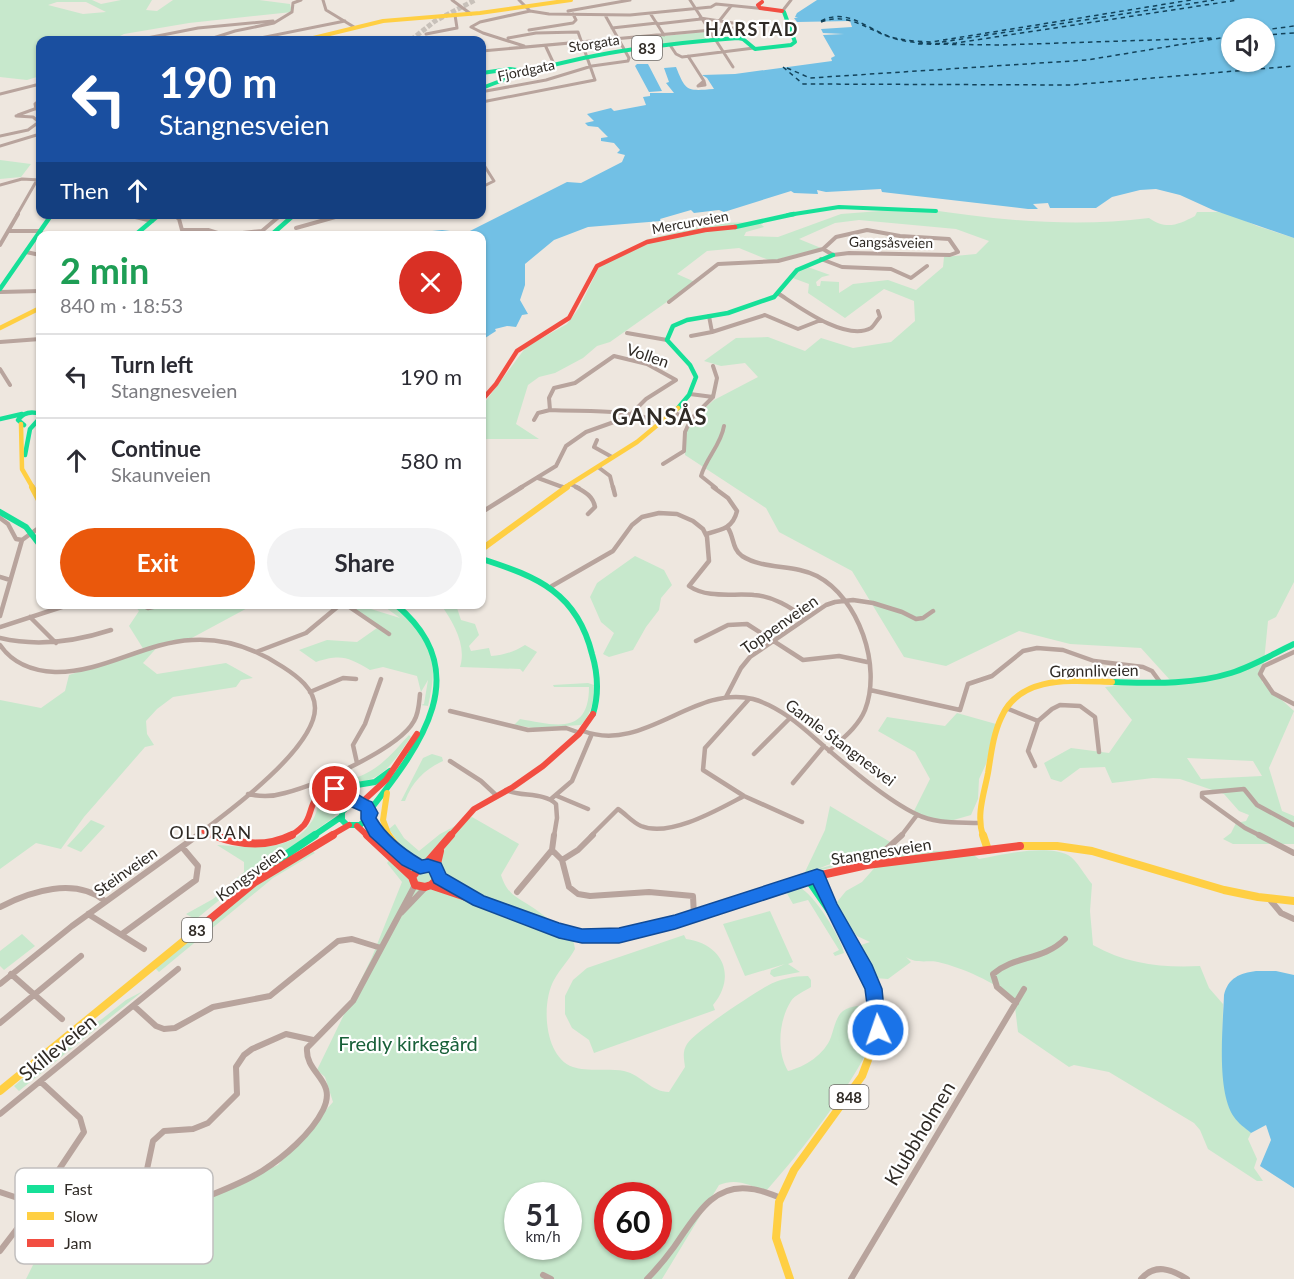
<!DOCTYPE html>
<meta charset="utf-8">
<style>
:root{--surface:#fff;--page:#f2f2f3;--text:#2b2b33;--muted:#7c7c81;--line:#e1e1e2;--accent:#ea580c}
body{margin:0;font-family:Lato,sans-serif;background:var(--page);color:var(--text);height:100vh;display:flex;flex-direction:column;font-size:22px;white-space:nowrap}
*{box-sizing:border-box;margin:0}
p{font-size:20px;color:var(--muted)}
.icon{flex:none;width:33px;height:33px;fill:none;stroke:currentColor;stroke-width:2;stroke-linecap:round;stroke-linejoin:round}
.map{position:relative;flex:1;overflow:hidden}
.drawer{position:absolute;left:36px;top:231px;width:450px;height:378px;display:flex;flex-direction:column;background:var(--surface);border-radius:12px;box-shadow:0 2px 4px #0004}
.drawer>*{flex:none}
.hud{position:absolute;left:36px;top:36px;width:450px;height:183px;border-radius:12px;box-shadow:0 2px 4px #0004;background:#1a4fa0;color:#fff;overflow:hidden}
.controls{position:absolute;left:1221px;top:18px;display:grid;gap:12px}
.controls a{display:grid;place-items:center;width:54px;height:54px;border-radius:50%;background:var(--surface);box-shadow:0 2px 4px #0004;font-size:30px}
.speed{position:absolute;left:504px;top:1182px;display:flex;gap:12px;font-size:30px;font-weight:700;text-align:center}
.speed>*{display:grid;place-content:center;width:78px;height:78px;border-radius:50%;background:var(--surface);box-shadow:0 2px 4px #0004;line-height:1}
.speed small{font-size:15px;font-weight:400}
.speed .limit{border:9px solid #d22;background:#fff;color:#111}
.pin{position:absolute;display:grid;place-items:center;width:51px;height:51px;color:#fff;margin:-26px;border:3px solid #fff;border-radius:50%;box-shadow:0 2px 6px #0007}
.me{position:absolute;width:66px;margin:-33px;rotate:357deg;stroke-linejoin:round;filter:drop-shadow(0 0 4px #0008)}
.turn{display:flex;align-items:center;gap:21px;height:126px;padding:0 24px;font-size:27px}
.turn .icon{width:78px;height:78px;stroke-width:2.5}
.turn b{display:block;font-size:42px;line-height:51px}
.then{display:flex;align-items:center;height:57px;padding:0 24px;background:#0003;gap:12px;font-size:22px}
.round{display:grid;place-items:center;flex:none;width:63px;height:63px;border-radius:32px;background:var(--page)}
.headline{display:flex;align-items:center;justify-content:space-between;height:102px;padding:0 24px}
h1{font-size:36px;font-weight:700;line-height:45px;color:#1e9e55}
.action{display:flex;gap:12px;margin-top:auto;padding:12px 24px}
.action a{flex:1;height:69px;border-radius:36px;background:var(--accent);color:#fff;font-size:24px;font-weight:700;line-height:69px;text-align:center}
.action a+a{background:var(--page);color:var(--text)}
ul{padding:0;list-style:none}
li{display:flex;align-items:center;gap:18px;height:84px;padding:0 24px;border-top:2px solid var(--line)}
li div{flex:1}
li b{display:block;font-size:22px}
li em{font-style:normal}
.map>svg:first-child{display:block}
</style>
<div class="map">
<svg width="1294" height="1279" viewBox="0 0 1294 1279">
<rect width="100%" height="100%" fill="#eee7df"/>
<path fill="#c7e8cc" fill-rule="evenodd" d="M0 0H92L101 4 121 0H152L146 10 157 11 173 0H259L290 4 292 12 189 23 124 34 112 40H40V76L27 80 0 77ZM57 2H86L106 12 83 14 48 5Z
M705 32 711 39 655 45 653 41 633 39Z
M0 160 31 164 21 177 0 179Z
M919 208C995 220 1072 228 1149 218 1166 230 1178 225 1195 216L1197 212H1218L1235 216 1257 226 1294 238V582L1276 617 1268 621 1262 682 1294 711 1269 768 1282 811 1294 816V844H1233L1223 839 1231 833 1236 823 1246 821 1249 815 1239 811 1224 794 1180 779 1153 778 1112 783 1105 767 1080 768 1061 782 1051 779 1044 763 1071 748 1109 753 1132 720 1105 687 1170 680 1141 648 1070 644 1019 631 946 666 904 657 852 571 779 532 766 508 685 455V426L698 417 696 416 714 400 758 377 745 363 721 366 704 361 736 338 768 337 805 351 821 338 853 348 891 342 915 321 914 301 884 289 845 318 808 293 809 284 790 277 805 266 830 275 822 277 816 282 817 286H820L821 281 839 282V293L853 284 888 280 916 290 943 267 944 257 976 254 989 241 956 229 859 220 835 223 799 239 821 248 771 261 739 248 707 251 677 274 695 282 610 342 597 346 583 358 555 373 539 377 528 385 516 424 539 439H482V406L526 347 567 324 579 308 599 267 648 239 719 223 759 222 764 227 746 232 744 236 778 237 841 214ZM1187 758 1253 761 1262 776 1201 779Z
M635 556 664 570 672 585 661 598 659 610 646 627 633 650 609 657 603 654 614 633 601 622 590 597 597 583Z
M134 605H253L188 640 161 643 143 663 157 674 226 663 253 678 241 680 236 687 173 697 157 709 146 721 147 734 154 745 145 747 84 817 61 849 36 843 0 869V700L41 708 65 691 69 675 144 650 129 626 139 611Z
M346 605H358L400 618 382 605C395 605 401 611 410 620 437 645 436 672 428 706L421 705 424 704 428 680 421 692 417 676 383 667 370 670C348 657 341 654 316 662L299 650 327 640 357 642 377 628Z
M441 605H456L461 620 475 624 479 635 469 646 471 651 489 648 491 656C504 655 514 652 525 645L537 652 523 672 520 669 460 667C467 645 453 622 441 605Z
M588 683 594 685C594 700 592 713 581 725L534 728 514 725 520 719C554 725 589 736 589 687H554L553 685Z
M957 713 996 724 986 764 979 779 978 799 971 815 950 821 912 815 930 779 915 752 878 731 887 717 945 726Z
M409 735 411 737C397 756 385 780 358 782 352 783 350 783 345 780 374 776 390 756 409 735Z
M432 754 442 757 443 761C425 769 412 782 405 801H401L423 758Z
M327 793 338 794 342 805 333 818 249 876 190 924 193 918 186 914 213 899 244 872V862L217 845C250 847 292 854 312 821 319 811 316 801 327 793Z
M830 806 907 852 967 850 979 859C1002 855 1045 844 1068 855 1077 860 1085 876 1092 884L1090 911 1093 945C1126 964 1163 968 1200 966L1209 988 1223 1004C1223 1045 1216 1104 1251 1133L1248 1139 1257 1159 1254 1168 1263 1181H1257L1208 1149 1200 1130 1194 1123 1109 1072 1074 1065 1069 1067 1018 1032 1014 999C995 982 963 968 938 962 927 960 916 964 906 957L911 962 888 979 875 978 858 946 870 942 857 936 833 907 846 891 862 882 878 864C863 853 834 862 818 869L836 864 833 867 799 876 804 874 825 830Z
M472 817 519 844 501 875C507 894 516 897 532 907 541 913 550 921 559 925 603 942 645 922 688 913 680 918 670 920 661 923 629 932 599 937 566 929L572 933 575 949C569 960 560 969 554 980 541 1003 544 1057 573 1067 587 1072 609 1068 624 1071 642 1075 651 1092 669 1092L685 1067C684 1058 682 1052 687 1044 696 1031 751 995 767 986 779 979 794 976 808 976L811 980V987C805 991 795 995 791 1001 779 1020 776 1051 788 1071 805 1067 825 1054 831 1037 834 1029 836 1016 843 1011 851 1005 866 1005 876 1005 876 1009 878 1015 878 1019 875 1060 794 1161 765 1192 750 1184 735 1178 719 1185L662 1279H26L38 1255 58 1241 73 1248 92 1252 152 1218 278 1165 333 1102 325 1077 317 1070 372 957 402 882 387 863 390 859 405 875 415 857 401 846 389 829 395 824 404 838 419 851 440 834ZM518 1196H568V1246H518ZM608 1196H658V1246H608Z
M91 820 105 826 81 852 67 846Z
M312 851 315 853 273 878 159 972 155 968 257 884Z
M799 887C814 894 841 937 844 953L835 956 833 953 839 950 808 900 793 904 785 890Z
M770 911 793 962 788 964 800 972 774 977 770 974 771 970 785 964 745 976 723 924Z
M22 934 35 946 4 970 0 966V951Z
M684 935 686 939C723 944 737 976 713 1005L715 1010 594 1053 589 1040 572 1028 565 1014V996L573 980 587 968Z
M143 991 19 1091 14 1086 76 1034 102 1019 126 1000Z"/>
<path fill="#72c0e5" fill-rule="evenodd" d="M817 0H1294V238L1213 210 1180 195 1156 189 1140 190 1112 197 1096 208H1050L1048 203 1033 204 1038 209H1028L882 192 881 189 826 192 817 190 818 194 794 193 791 191 724 212 719 210 694 213 691 210 660 219 661 221 588 227 554 240 525 264V285L520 300 528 314 522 315 516 327 507 326 495 329 496 331 482 340V236H383L442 230 466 233 567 182 581 183 622 162 625 155 617 153 620 150 614 143 601 141V138L608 137 598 127 588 126 585 123 594 121 587 114 611 108 614 111 646 105 643 97 650 96V93H674L666 83 669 82 664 68 676 67C686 92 687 91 714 89L707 78 702 75 735 74 832 61 831 58 835 56 823 35 844 34 823 33 821 29 852 27 850 21 797 22 794 18H798L795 17 797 13ZM1232 28H1264V62H1232Z
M637 64H648L662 91 649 92 635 66Z
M1256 971H1276L1294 975V1188L1260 1166 1271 1140 1266 1125 1251 1133C1245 1128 1238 1123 1234 1117 1216 1091 1223 1026 1224 995 1228 978 1240 973 1256 971Z"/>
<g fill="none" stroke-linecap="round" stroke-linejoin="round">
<path stroke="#13425a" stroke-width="1.5" stroke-dasharray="4.5 4" stroke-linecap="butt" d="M821 21C846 8 865 27 888 36 902 41 917 41 931 42L1191 0
M821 22C850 11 869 32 896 39 915 44 936 44 956 43L1238 0
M1264 30 1294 26
M1264 35 1294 33
M942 42 1214 0
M918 44 1001 45 1213 38
M783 67 803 84 1071 85 1294 66
M787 68 810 78 1087 60 1232 36"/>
<path stroke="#c8c1ba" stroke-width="5" stroke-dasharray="5 2" stroke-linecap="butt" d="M411 40 435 21 475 0"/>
<path stroke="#b8a49d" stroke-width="3" d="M323 0 326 10 354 27
M452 0 471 14
M519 0 530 11 549 14 630 15 711 7 716 4 766 9
M690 0 733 67
M784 9 791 0
M568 11 630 0
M650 13 664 35
M700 18 733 23
M720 20 731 6
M657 24 701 19
M612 28 657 23
M529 30 573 23 576 20 573 14
M426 34 457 28 455 15
M137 40 198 28 273 21
M207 40 235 31 274 23 292 12 293 3 301 0
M250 40 345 21
M361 40H368
M670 45 676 54 682 57 754 48
M524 46 483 33 471 27 480 22 530 11
M546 47 553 62
M482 51 734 28
M688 56 704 81
M704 81 705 85 698 86Z
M486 91 546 80 592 66 628 61 629 58 605 15
M0 94 40 84
M482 102 595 80 578 32 536 33 508 38
M36 109 35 104 40 100
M18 115 40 107
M482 117 484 123 482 127
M0 136 28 130 39 122 33 117 16 116
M0 146 40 134
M482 162 494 181 482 187
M0 185 22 179 40 180
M123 214 128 215
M205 214 216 215
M17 215 37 180
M342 215 346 214"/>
<path stroke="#b8a49d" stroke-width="4" d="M123 214 152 221
M205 214 224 216
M175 216 179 219 182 230H208L224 235 262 231 282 214
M296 228 346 214
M867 230 900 236 949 239 958 252 950 255 849 253 833 255 823 249 836 237Z
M8 231H41
M0 245 18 214
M26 252 40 255
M821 259 842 267 891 269 911 278 927 266
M0 292 40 291
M779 294C799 307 846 342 871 328 874 326 877 320 880 317L878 311
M669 302 718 264 778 261 823 249
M709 316 712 332 765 315 798 329 821 320
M627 333 667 340
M691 336 712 332
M0 342 40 339
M0 369 10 385
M690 394 713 397 717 378 713 366
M550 410C589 412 625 408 662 423
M674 413 691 419 713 397
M597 440 594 447 612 457
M663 464 684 451 685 432 691 419
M598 467 610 476 613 488
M538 478 565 488
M570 484 579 488
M520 488 556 466 566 446 586 432 628 417 646 399 676 380 647 364 614 356 575 383 554 388 549 398 550 410 538 413 534 420
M716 488 701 476C706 458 721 445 724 426"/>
<path stroke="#b8a49d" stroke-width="4.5" d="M562 487 565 488
M576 487C585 492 593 496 595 507L588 514
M613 487 615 495
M482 497 483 511
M482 512 522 487
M0 518 8 524 16 539 22 540
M728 528C734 537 732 549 742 556 764 570 794 564 817 576 859 598 882 666 865 710 858 727 842 739 829 751
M706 534C722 530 733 528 737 511L728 498 713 487
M0 577 10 580
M552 586 613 551 632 525 642 517 659 513 677 514 693 521 703 529 707 537 709 561 689 586C708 599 733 593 754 595 773 596 790 607 805 618
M139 604 148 608 167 604
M345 604 389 634
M0 616 22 540 40 527
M30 617 56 643
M0 627 71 604
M0 638C38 647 74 642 111 630
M696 641 728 625 747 624 803 660 839 656 867 662
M0 645C13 664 32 671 55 672 103 673 145 642 192 640 224 638 256 649 283 667 297 676 315 689 315 708 315 749 227 813 196 836
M256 652 306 633 341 604
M1294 652 1264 666 1260 674 1273 693 1294 704
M870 690 960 710 968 684 992 676 1023 651 1037 648 1063 650 1094 661 1143 667 1152 671 1160 682
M310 692 343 678 356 679
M726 697 741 668 750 657 826 605 835 602 853 600 873 603 902 612 916 619 923 618 933 611
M749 699 705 748 703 770 744 796 802 822
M1006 708 1038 721
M450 711 528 730 566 728 580 733
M583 731C644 754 694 684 753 699 778 706 799 724 818 741 845 764 885 799 916 814 935 824 958 822 979 823
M754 754 789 719
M450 761 481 781 496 795
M357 763 353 745 365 724 381 679
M1035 766 1028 751 1038 721 1052 709 1060 705 1080 706 1095 717 1099 752
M793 783 824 746
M506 790C521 797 544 792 556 804L557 818 554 836
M248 794C261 797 272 797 285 793 316 785 399 749 414 721 419 713 419 703 420 694
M557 796 588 809
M551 799 572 781 591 736
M591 836 618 809C626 814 632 822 641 826 670 838 719 809 744 796
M901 836 917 815
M1261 836 1245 828 1202 797V793L1244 789 1257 805 1294 825"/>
<path stroke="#b8a49d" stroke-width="6" d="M1259 835 1294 853
M552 850 562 860 569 887 578 894 590 896 649 892 693 896 694 916
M562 860 578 850 593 835
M871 863 902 835
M517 892 552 850 554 835
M1271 901 1281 913 1294 919
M0 907C31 891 75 877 105 901
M401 913 424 889
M88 914 144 949
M122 934 196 880 198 866 182 847
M11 974 62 1019
M0 984 72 926 198 835
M1016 1003 997 987 993 974C1015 955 1043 961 1065 939
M134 1006 156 1026 164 1029 175 1028 213 1007 270 996 338 941 352 939 381 948
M0 1023 81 956
M0 1114 178 969
M0 1192 36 1204
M41 1197C49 1218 54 1245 79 1249 85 1250 96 1252 102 1250 118 1245 137 1228 153 1220 188 1201 228 1192 262 1171 284 1157 311 1134 323 1110 338 1080 305 1074 307 1048L353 1001 415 885
M146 1223 139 1207 153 1141 164 1131 193 1129 208 1123 237 1094 236 1067 244 1055 252 1049 286 1034 313 1040
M0 1251 36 1204 84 1132 80 1118 41 1082
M543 1275 551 1279
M647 1279C657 1269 666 1258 674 1247 694 1219 712 1182 752 1189 761 1190 770 1194 779 1197
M851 1279 1024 989
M1141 1279C1155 1263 1171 1269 1187 1279"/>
<path stroke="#16e098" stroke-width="4" d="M482 73 510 69 524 71
M482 88C565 55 650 45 738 38L743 39 755 49 791 45 795 42 784 12
M788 215 839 207 936 211"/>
<path stroke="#16e098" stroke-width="4.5" d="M735 227 794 214
M134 236 160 214
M270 236 295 214
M0 289 52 214
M678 408 689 395 696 377 690 365 667 340 673 326 687 320 728 313 774 297 797 270 833 255
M0 419 22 414
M24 425 18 420C24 412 31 411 40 414
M25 455 30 429 40 418"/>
<path stroke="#16e098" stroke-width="6" d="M0 512 26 527 40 545
M482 559C538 577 577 593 592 654 598 674 599 694 593 714
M1112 682C1151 683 1193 685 1231 673 1253 666 1273 654 1294 644
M327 790 375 782 390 771
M357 803 368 807 369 817 360 825H347L342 820V812L349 805Z
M370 810C421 745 477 671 395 604
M368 819 380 836
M313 836 341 817"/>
<path stroke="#16e098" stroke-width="8" d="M379 835 397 852 420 867
M265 869 315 835
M808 879 855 947 874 992"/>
<path stroke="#ffcf43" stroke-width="4" d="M305 40 383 21 480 13 571 0"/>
<path stroke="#ffcf43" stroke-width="4.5" d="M0 328 40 308
M21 424 22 469 33 488
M564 488 637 442 678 408"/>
<path stroke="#ffcf43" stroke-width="6" d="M32 487 40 502
M482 549 567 487
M335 789 343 795 345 808
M387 793 383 820 389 836
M983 836C976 815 984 794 988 773 991 755 993 735 1001 718 1020 674 1073 681 1112 682"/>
<path stroke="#ffcf43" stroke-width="8" d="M388 835 403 856
M983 835 988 850
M1020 846H1057L1092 851 1224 890 1258 897 1294 901
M703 913 817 876 830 905
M0 1091 191 935
M790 1279 776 1238 779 1202 794 1170 862 1076 875 1041 874 992"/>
<path stroke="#f24e42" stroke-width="4" d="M762 2 758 5 760 8 782 11"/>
<path stroke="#f24e42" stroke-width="4.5" d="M482 400 496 384 517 351 569 318 597 266 647 242 705 230 735 227"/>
<path stroke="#f24e42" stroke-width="6" d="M361 803 386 780 417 734
M357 826 368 836
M204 831 216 836
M289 836C294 834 300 829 304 825 310 818 310 809 314 802 326 779 343 789 357 803
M330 836 349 825
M450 836 474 809 513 787 543 766 579 734 593 714"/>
<path stroke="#f24e42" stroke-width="8" d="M213 835C239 845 266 848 292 835
M367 835 412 877
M425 865 451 835
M431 866 437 869 439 878 431 885 425 887 415 885 412 877 420 867Z
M436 868 440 851
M817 876 867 865 1020 846
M439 878 474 897
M433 886 582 936 628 933 703 913
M191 935 255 882 333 835"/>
</g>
<path fill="#1a73e8" stroke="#114b97" stroke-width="1.5" d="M335 783C351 785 357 797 372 802L378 813 376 818C386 835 405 850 422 860L428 859 441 863 446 874 484 896 559 923 582 929 619 928 675 915 817 869 823 871 837 904 872 965 882 989 886 1030 884 1035 878 1038 871 1035 865 989 813 884 675 929 619 943H582L559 938 473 905 434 883 429 872 420 874 402 865 370 836 361 819V811L352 807 339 795 329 793 327 789 329 784Z"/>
<g text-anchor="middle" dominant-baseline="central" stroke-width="4.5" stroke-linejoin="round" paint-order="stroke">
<g font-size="14" fill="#302b26" stroke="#fff">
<text transform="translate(594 43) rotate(-9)">Storgata</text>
<text transform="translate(526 70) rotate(-12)">Fjordgata</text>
<text transform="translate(690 222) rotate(-10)">Mercurveien</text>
<text transform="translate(891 242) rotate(1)">Gangsåsveien</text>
</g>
<g fill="#fff" stroke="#6e6b67" stroke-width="1.5">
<rect x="632" y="36" width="30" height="24" rx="4.5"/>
<rect x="182" y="918" width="30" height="24" rx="4.5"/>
<rect x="829.5" y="1085" width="39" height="24" rx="4.5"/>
</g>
<g font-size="15" font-weight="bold" fill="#302b26">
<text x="647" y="48">83</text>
<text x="197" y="930">83</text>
<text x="849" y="1097">848</text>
</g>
<g font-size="16" fill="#302b26" stroke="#fff">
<text transform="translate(648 355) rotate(19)">Vollen</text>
<text transform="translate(779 624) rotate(-35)">Toppenveien</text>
<text transform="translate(1094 670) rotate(-1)">Grønnliveien</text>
<text transform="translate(841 742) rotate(37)">Gamle Stangnesvei</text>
<text transform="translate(881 851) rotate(-9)">Stangnesveien</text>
<text transform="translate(125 871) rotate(-35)">Steinveien</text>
<text transform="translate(250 873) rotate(-36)">Kongsveien</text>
</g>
<g font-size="18" font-weight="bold" letter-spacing="1.5" fill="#302b26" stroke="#fff">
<text x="752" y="29">HARSTAD</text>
</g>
<g font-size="18" letter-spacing="1.5" fill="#302b26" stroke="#fff">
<text x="211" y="832">OLDRAN</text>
</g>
<g font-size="20" fill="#186039" stroke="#fff">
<text x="408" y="1043">Fredly kirkegård</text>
</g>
<g font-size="20" fill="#302b26" stroke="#fff">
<text transform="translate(57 1047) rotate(-39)">Skilleveien</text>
<text transform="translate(919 1133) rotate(-59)">Klubbholmen</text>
</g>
<g font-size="22" font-weight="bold" letter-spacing="1.5" fill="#302b26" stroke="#fff">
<text x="660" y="416">GANSÅS</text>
</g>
</g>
<rect x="15" y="1168" width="198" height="96" rx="9" fill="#fff" stroke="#c1bfbe" stroke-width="1.5"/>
<rect x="27" y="1185" width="27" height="8" fill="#16e098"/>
<rect x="27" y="1212" width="27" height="8" fill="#ffcf43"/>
<rect x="27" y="1239" width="27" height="8" fill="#f24e42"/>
<g font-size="16" fill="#302b26">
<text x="64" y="1195">Fast</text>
<text x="64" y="1222">Slow</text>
<text x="64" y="1249">Jam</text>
</g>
</svg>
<div class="controls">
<a><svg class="icon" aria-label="sound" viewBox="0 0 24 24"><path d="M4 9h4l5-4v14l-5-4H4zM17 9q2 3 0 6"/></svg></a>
</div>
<div class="speed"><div>51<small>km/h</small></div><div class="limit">60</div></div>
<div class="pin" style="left:335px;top:789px;background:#d93025"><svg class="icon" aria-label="arrive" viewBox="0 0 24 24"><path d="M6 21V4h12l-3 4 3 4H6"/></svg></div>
<svg class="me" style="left:878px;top:1030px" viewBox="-20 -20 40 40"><circle r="17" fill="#1a73e8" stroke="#fff" stroke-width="3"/><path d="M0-11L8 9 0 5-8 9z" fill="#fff"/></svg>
<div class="hud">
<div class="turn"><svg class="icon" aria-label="left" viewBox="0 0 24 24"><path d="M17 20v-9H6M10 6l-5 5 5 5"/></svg><div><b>190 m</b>Stangnesveien</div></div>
<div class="then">Then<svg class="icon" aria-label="ahead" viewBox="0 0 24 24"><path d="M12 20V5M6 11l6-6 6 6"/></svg></div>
</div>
<section class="drawer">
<div class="headline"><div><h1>2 min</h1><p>840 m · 18:53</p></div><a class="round" style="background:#d93025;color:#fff"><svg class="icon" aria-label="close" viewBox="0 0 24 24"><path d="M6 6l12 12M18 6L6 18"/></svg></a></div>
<ul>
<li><svg class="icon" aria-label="left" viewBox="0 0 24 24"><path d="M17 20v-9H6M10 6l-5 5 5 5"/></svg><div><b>Turn left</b><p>Stangnesveien</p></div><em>190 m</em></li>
<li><svg class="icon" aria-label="ahead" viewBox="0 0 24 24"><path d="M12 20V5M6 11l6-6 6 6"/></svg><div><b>Continue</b><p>Skaunveien</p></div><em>580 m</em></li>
</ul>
<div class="action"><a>Exit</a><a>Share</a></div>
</section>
</div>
